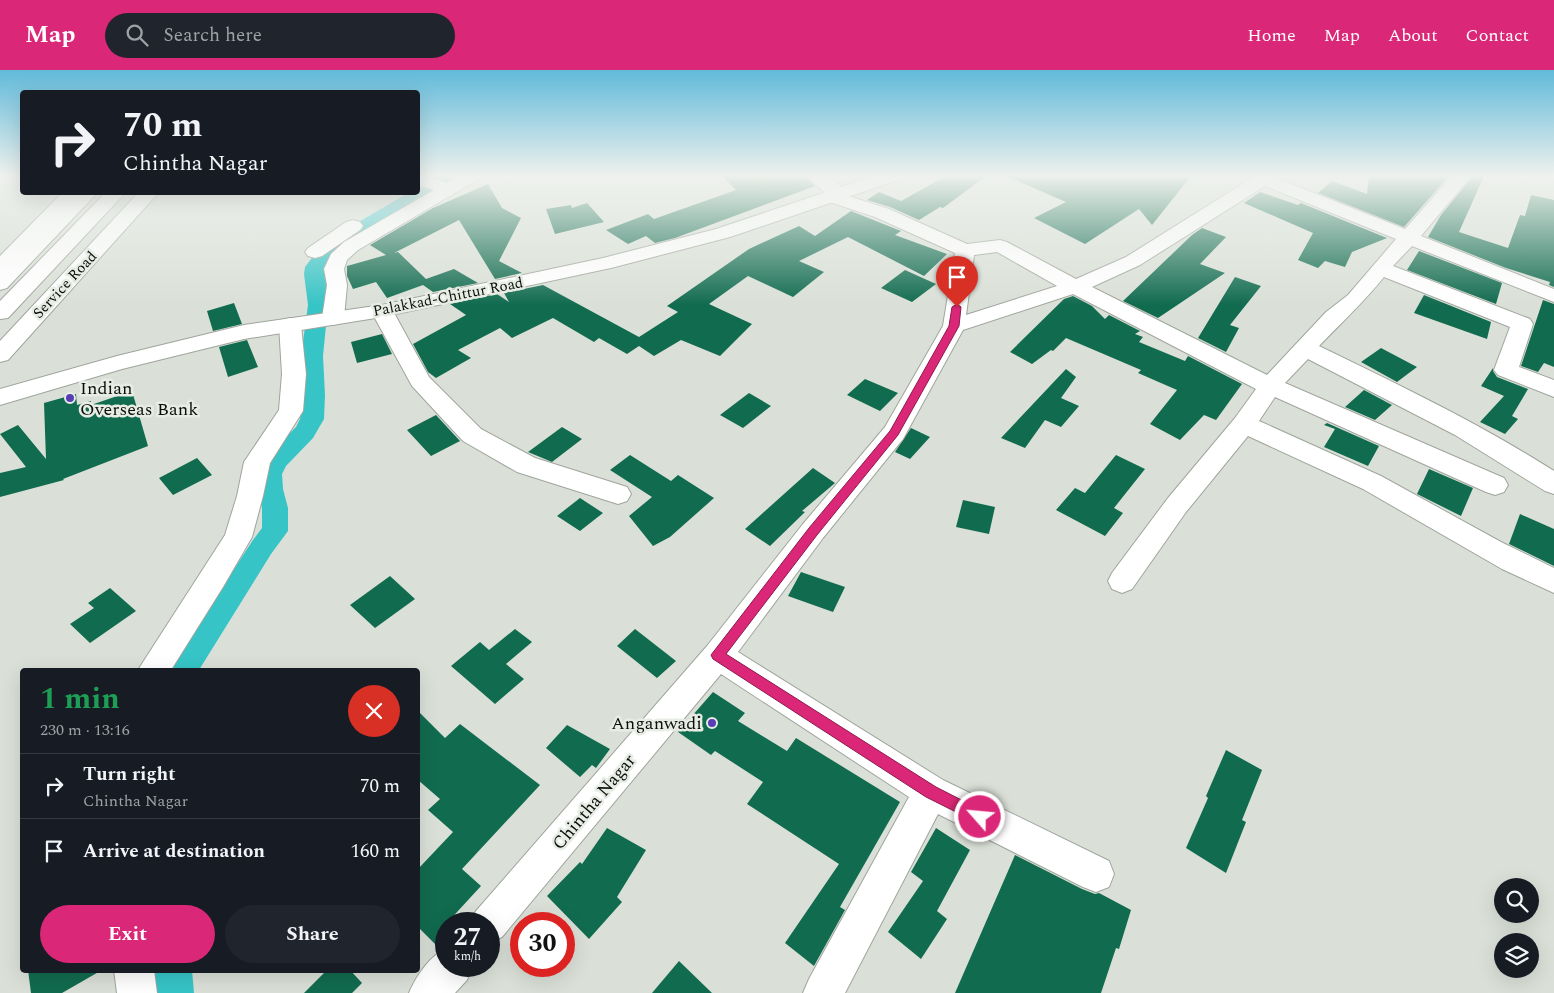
<!DOCTYPE html>
<meta charset="utf-8">
<style>
:root{--surface:#171b24;--page:#20242c;--text:#f1f3f6;--muted:#9ea1a6;--line:#363941;--accent:#db2777}
body{margin:0;font-family:Spectral,serif;background:var(--page);color:var(--text);height:100vh;display:flex;flex-direction:column;font-size:19px;white-space:nowrap}
*{box-sizing:border-box;margin:0}
p{font-size:16px;color:var(--muted)}
.icon{flex:none;width:28px;height:28px;fill:none;stroke:currentColor;stroke-width:2;stroke-linecap:round;stroke-linejoin:round}
.map{position:relative;flex:1;overflow:hidden}
.details{position:absolute;left:20px;top:598px;width:400px;height:305px;display:flex;flex-direction:column;background:var(--surface);border-radius:5px;box-shadow:0 5px 20px #0002}
.details>*{flex:none}
.banner{position:absolute;left:20px;top:20px;width:400px;height:105px;border-radius:5px;box-shadow:0 5px 20px #0002;background:#171b24;color:var(--text);overflow:hidden}
.tools{position:absolute;left:1494px;top:808px;display:grid;gap:10px}
.tools a{display:grid;place-items:center;width:45px;height:45px;border-radius:50%;background:var(--surface);box-shadow:0 5px 20px #0002;font-size:25px}
.speed{position:absolute;left:435px;top:842px;display:flex;gap:10px;font-size:25px;font-weight:700;text-align:center}
.speed>*{display:grid;place-content:center;width:65px;height:65px;border-radius:50%;background:var(--surface);box-shadow:0 5px 20px #0002;line-height:1}
.speed small{font-size:12px;font-weight:400}
.speed .limit{border:8px solid #d22;background:#fff;color:#111}
.pin{position:absolute;display:grid;place-items:center;width:42px;height:42px;color:#fff;margin:-51px -21px;border-radius:50% 50% 50% 0;rotate:-45deg;box-shadow:0 0 5px #0007}
.pin .icon{rotate:45deg}
.me{position:absolute;width:55px;margin:-28px;rotate:297deg;stroke-linejoin:round;filter:drop-shadow(0 0 4px #0008)}
.turn{display:flex;align-items:center;gap:18px;height:105px;padding:0 20px;font-size:22px}
.turn .icon{width:65px;height:65px;stroke-width:2.5}
.turn b{display:block;font-size:35px;line-height:42px}
.round{display:grid;place-items:center;flex:none;width:52px;height:52px;border-radius:26px;background:var(--page)}
.headline{display:flex;align-items:center;justify-content:space-between;height:85px;padding:0 20px}
h1{font-size:30px;font-weight:700;line-height:38px;color:#1e9e55}
.cta{display:flex;gap:10px;margin-top:auto;padding:10px 20px}
.cta a{flex:1;height:58px;border-radius:30px;background:var(--accent);color:#fff;font-size:20px;font-weight:700;line-height:58px;text-align:center}
.cta a+a{background:var(--page);color:var(--text)}
ul{padding:0;list-style:none}
li{display:flex;align-items:center;gap:15px;height:65px;padding:0 20px;border-top:1px solid var(--line)}
li div{flex:1}
li b{display:block;font-size:19px}
li em{font-style:normal}
header{display:flex;align-items:center;gap:30px;box-sizing:border-box;height:70px;padding:0 25px;background:var(--accent);color:#fff}
header strong{font-size:24px}
nav{display:flex;gap:28px;margin-inline-start:auto;font-size:18px}
.search{width:350px;height:45px;background:var(--page);display:flex;align-items:center;gap:12px;box-sizing:border-box;padding:0 18px;border-radius:28px;color:var(--muted);font-size:19px}
.map>svg:first-child{display:block}
</style>
<header>
<strong>Map</strong>
<div class="search"><svg class="icon" aria-label="search" viewBox="0 0 24 24"><circle cx="10" cy="10" r="6"/><path d="M15 15l6 6"/></svg>Search here</div>
<nav><a>Home</a><a>Map</a><a>About</a><a>Contact</a></nav>
</header>
<div class="map">
<svg width="1554" height="923" viewBox="0 0 1554 923">
<rect width="100%" height="100%" fill="#dae0d7"/>
<g fill="none" stroke-linecap="round" stroke-linejoin="round">
<path fill="#36c4c6" fill-rule="evenodd" d="M438 106H459L457 110 338 180 325 197 328 235 323 286 325 325 324 349 313 368 286 396 282 404 283 419 288 438V461L271 484 199 600H168L253 470 262 458V438L257 419 258 404 268 385 296 357 300 349 303 325 301 286 308 235 304 204 305 197 324 172 410 122H418V118Z
M154 900H192L194 923H156Z"/>
</g>
<path fill="#116b4f" d="M722 106H805L815 116 675 168 655 173 646 166 628 174 606 160 648 144 654 149 736 120Z
M946 106H986L943 138 940 137 919 150 890 137 867 130 879 122 901 131Z
M1006 106H1191L1152 155 1139 139 1085 174 1034 148 1066 132Z
M1369 106H1449L1404 157 1318 123 1332 111 1367 124Z
M1473 106H1484L1459 162 1508 178 1520 145 1525 146 1531 125 1554 130V217L1549 215 1550 212 1506 198 1428 167 1441 145Z
M488 114 502 138 521 148 499 191 522 203 495 209 459 150 394 183 398 182 426 209 454 199 478 213 433 222 423 215 387 228 376 212 353 219 347 206V196L386 185 370 175 433 138Z
M1260 122 1298 135 1301 133 1387 168 1352 182 1345 197 1325 191 1318 198 1298 190 1313 163 1244 133Z
M587 133 604 152 555 164 546 139 571 135 572 138Z
M851 141 901 161 895 165 947 184 924 206 848 167 799 191 824 202 793 227 748 206 709 234 752 254 720 286 681 270 654 286 639 276 627 284 599 268 594 272 553 248 512 268 500 258 458 280 471 288 436 308 428 302 413 274 466 245 450 234 497 224 509 232 504 223 543 215 639 267 678 242 667 236 749 179 799 156 815 166Z
M1202 158 1226 167 1200 194 1225 203 1158 248 1123 231 1192 165Z
M1419 181 1502 213 1496 234 1407 200Z
M905 200 936 214 912 232 881 218Z
M1235 207 1261 216 1230 255 1239 258 1226 282 1198 268Z
M1424 225 1491 252 1487 269 1414 243Z
M1073 226 1092 236 1105 249 1109 245 1140 261 1135 264 1143 267 1139 272 1185 291 1188 286 1242 314 1216 350 1204 345 1180 370 1150 354 1177 320 1138 303 1141 300 1066 268 1053 281 1051 280 1032 294 1010 282 1064 229Z
M1543 230 1554 234V297L1544 293 1538 302 1521 296Z
M234 233 242 254 213 261 207 241Z
M382 264 392 284 357 293 351 272Z
M247 270 258 297 228 307 219 277Z
M1381 278 1417 297 1397 312 1361 292Z
M1493 298V301L1497 307 1528 319 1512 346 1518 349 1505 364 1480 352 1504 326 1481 316Z
M1066 299 1076 307 1061 328 1079 336 1061 357 1045 350 1025 378 1001 368Z
M865 309 898 323 880 341 847 325Z
M1364 320 1392 335 1375 350 1345 337Z
M132 321 148 376 63 409 64 410 0 427V403L26 397 0 364 18 355 46 389 44 333 76 324 77 335 91 331V335Z
M749 323 771 336 743 358 720 345Z
M436 345 460 371 431 386 407 360Z
M1327 353 1379 376 1368 396 1324 377 1335 359 1324 355Z
M562 357 582 369 552 392 528 382Z
M911 358 930 367 910 389 895 382Z
M630 385 671 411 678 405 714 428 670 467 653 476 629 446 652 427 610 400Z
M1116 385 1145 399 1114 438 1123 443 1105 466 1056 440 1075 418 1085 423Z
M197 388 212 405 173 425 159 408Z
M813 398 835 413 802 441 805 442 770 476 745 459Z
M1429 399 1473 418 1461 446 1417 424Z
M580 428 603 443 580 461 557 446Z
M963 430 995 437 989 464 956 457Z
M1520 444 1554 459V496L1509 474Z
M801 502 845 517 833 542 788 526Z
M390 506 415 529 375 558 350 535Z
M110 518 136 541 90 573 70 554 94 538 88 533Z
M515 559 532 572 506 594 524 609 495 634 451 596 480 572 489 580Z
M635 559 676 591 657 608 617 576Z
M713 622 745 643 738 651 787 681 796 668 900 732 840 837 845 840 814 896 785 873 839 794 747 734 763 712 715 681 711 685 678 662Z
M418 641 445 668 460 654 540 715 462 799 481 816 446 854V877L441 880 418 857V799L453 762 428 740 440 729 418 710Z
M567 655 610 679 596 698 592 695 580 707 546 678Z
M1226 680 1262 700 1242 750 1246 752 1226 803 1186 778 1208 728 1206 726Z
M607 758 646 780 617 827 622 832 589 869 547 826 580 792 582 794Z
M936 758 970 780 937 841 947 849 921 889 888 862 923 811 911 802Z
M1015 785 1082 819 1095 824 1099 823 1131 840 1119 879 1116 878 1101 923H955Z
M679 891 712 923H652Z
M28 900H102L62 923H31Z
M327 900H350L362 913 352 923H304Z"/>
<g fill="none" stroke-linecap="round" stroke-linejoin="round">
<defs>
<path id="minor" d="M418 106H425L447 113 458 106H480L477 110 358 180 347 190 344 199 347 215 344 248 341 253 333 255 325 253 322 248 327 215 324 199 331 184 344 172 434 120 418 115Z
M807 106C825 106 835 107 846 123L845 125 889 139 967 174 1000 170 1007 172 1076 209 1126 187 1255 106H1277L1276 108 1405 159 1452 106H1471L1421 166 1554 219V232L1412 176 1393 196 1530 249 1533 254 1519 297 1554 310V327L1498 305 1494 300 1510 257 1384 207C1364 232 1341 253 1319 276 1399 315 1479 353 1554 401V424L1545 421 1455 365 1308 289 1285 313 1504 408 1508 415 1504 422 1495 425 1486 422 1275 327 1259 351 1381 406 1501 472 1554 498V523L1502 499 1363 419 1248 366 1186 442 1132 519 1122 523 1112 519 1108 511 1112 503 1168 428 1235 348 1256 319 1073 224 963 260 903 369 823 468 738 582 943 710 1109 791 1114 804 1109 817 1096 822 1083 817 938 744 845 923H803L809 909 909 727 721 604 502 867 489 873V854H470L476 841 707 576 803 454 885 357 943 256 955 183 875 147 824 130 821 126 824 122ZM1265 116 1396 169 1348 225 1326 242 1267 305 1092 217 1140 195ZM997 182 1057 216 966 245 974 185Z
M63 122H83L7 201 0 203V186Z
M139 122H159L8 290 0 292V271Z
M353 150 360 152 363 156 360 160 322 186 315 188 308 186 305 182 308 178 346 152Z
M382 235 390 236 393 241 429 307 481 359 535 388 627 417 631 424 627 431 618 434 517 402 463 371 412 316 371 241 374 236Z
M290 248 298 250 301 255 306 304 303 341 270 393 263 426 252 467 223 517 171 600H138L225 465 237 426 244 392 279 340 282 304 279 255 282 250Z
M446 879V896H473L467 910 455 923H409C416 907 429 886 446 879Z
M114 900H154L157 923H117Z"/>
<path id="major" d="M874 106H901L898 110 730 167 611 198 382 247 244 269 122 299 0 335V319L117 286 244 255 382 235 603 188 716 159Z"/>
<path id="highway" d="M78 122H98L7 218 0 220V202Z
M106 122H126L8 248 0 249V231Z"/>
</defs>
<use href="#minor" stroke="#9fa59c" stroke-width="2"/>
<use href="#major" stroke="#9fa59c" stroke-width="2"/>
<use href="#highway" stroke="#9fa59c" stroke-width="2"/>
<use href="#minor" fill="#fff" fill-rule="evenodd"/>
<use href="#major" fill="#fff" fill-rule="evenodd"/>
<use href="#highway" fill="#fff" fill-rule="evenodd"/>
</g>
<linearGradient id="sky" x2="0" y2="1"><stop stop-color="#61bada"/><stop offset="0.45" stop-color="#eef1ed"/><stop offset="1" stop-color="#eef1ed" stop-opacity="0"/></linearGradient>
<rect width="1554" height="235" fill="url(#sky)"/>
<path fill="#db2777" stroke="#8e194d" d="M957 234 961 237 959 256 898 365 817 465 726 584 936 717 985 742 987 747 985 752 980 754 926 727 713 589 711 585 809 458 890 361 949 256 952 237Z"/>
<g fill="#593db5" stroke="#e7ede4" stroke-width="2">
<circle cx="70" cy="328" r="5"/>
<circle cx="712" cy="653" r="5"/>
</g>
<g text-anchor="middle" dominant-baseline="central" stroke-width="5" stroke-linejoin="round" paint-order="stroke">
<g font-size="15" fill="#0c0e0b" stroke="#e7ede4">
<text transform="translate(65 215) rotate(-47)">Service Road</text>
<text transform="translate(448 227) rotate(-11)">Palakkad-Chittur Road</text>
</g>
<g font-size="18" fill="#0c0e0b" stroke="#e7ede4" text-anchor="start">
<text x="80" y="318">Indian<tspan x="80" dy="21">Overseas Bank</tspan></text>
<text x="702" y="653" text-anchor="end">Anganwadi</text>
</g>
<g font-size="18" fill="#0c0e0b" stroke="#e7ede4">
<text transform="translate(594 732) rotate(-50)">Chintha Nagar</text>
</g>
</g>
</svg>
<div class="tools">
<a><svg class="icon" aria-label="search" viewBox="0 0 24 24"><circle cx="10" cy="10" r="6"/><path d="M15 15l6 6"/></svg></a>
<a><svg class="icon" aria-label="layers" viewBox="0 0 24 24"><path d="M12 4l9 5-9 5-9-5zM3 14l9 5 9-5"/></svg></a>
</div>
<div class="speed"><div>27<small>km/h</small></div><div class="limit">30</div></div>
<div class="pin" style="left:957px;top:237px;background:#d93025"><svg class="icon" aria-label="arrive" viewBox="0 0 24 24"><path d="M6 21V4h12l-3 4 3 4H6"/></svg></div>
<svg class="me" style="left:980px;top:747px" viewBox="-20 -20 40 40"><circle r="17" fill="#db2777" stroke="#fff" stroke-width="3"/><path d="M0-11L8 9 0 5-8 9z" fill="#fff"/></svg>
<div class="banner">
<div class="turn"><svg class="icon" aria-label="right" viewBox="0 0 24 24"><path d="M7 20v-9h11M14 6l5 5-5 5"/></svg><div><b>70 m</b>Chintha Nagar</div></div>
</div>
<section class="details">
<div class="headline"><div><h1>1 min</h1><p>230 m · 13:16</p></div><a class="round" style="background:#d93025;color:#fff"><svg class="icon" aria-label="close" viewBox="0 0 24 24"><path d="M6 6l12 12M18 6L6 18"/></svg></a></div>
<ul>
<li><svg class="icon" aria-label="right" viewBox="0 0 24 24"><path d="M7 20v-9h11M14 6l5 5-5 5"/></svg><div><b>Turn right</b><p>Chintha Nagar</p></div><em>70 m</em></li>
<li><svg class="icon" aria-label="arrive" viewBox="0 0 24 24"><path d="M6 21V4h12l-3 4 3 4H6"/></svg><div><b>Arrive at destination</b></div><em>160 m</em></li>
</ul>
<div class="cta"><a>Exit</a><a>Share</a></div>
</section>
</div>
